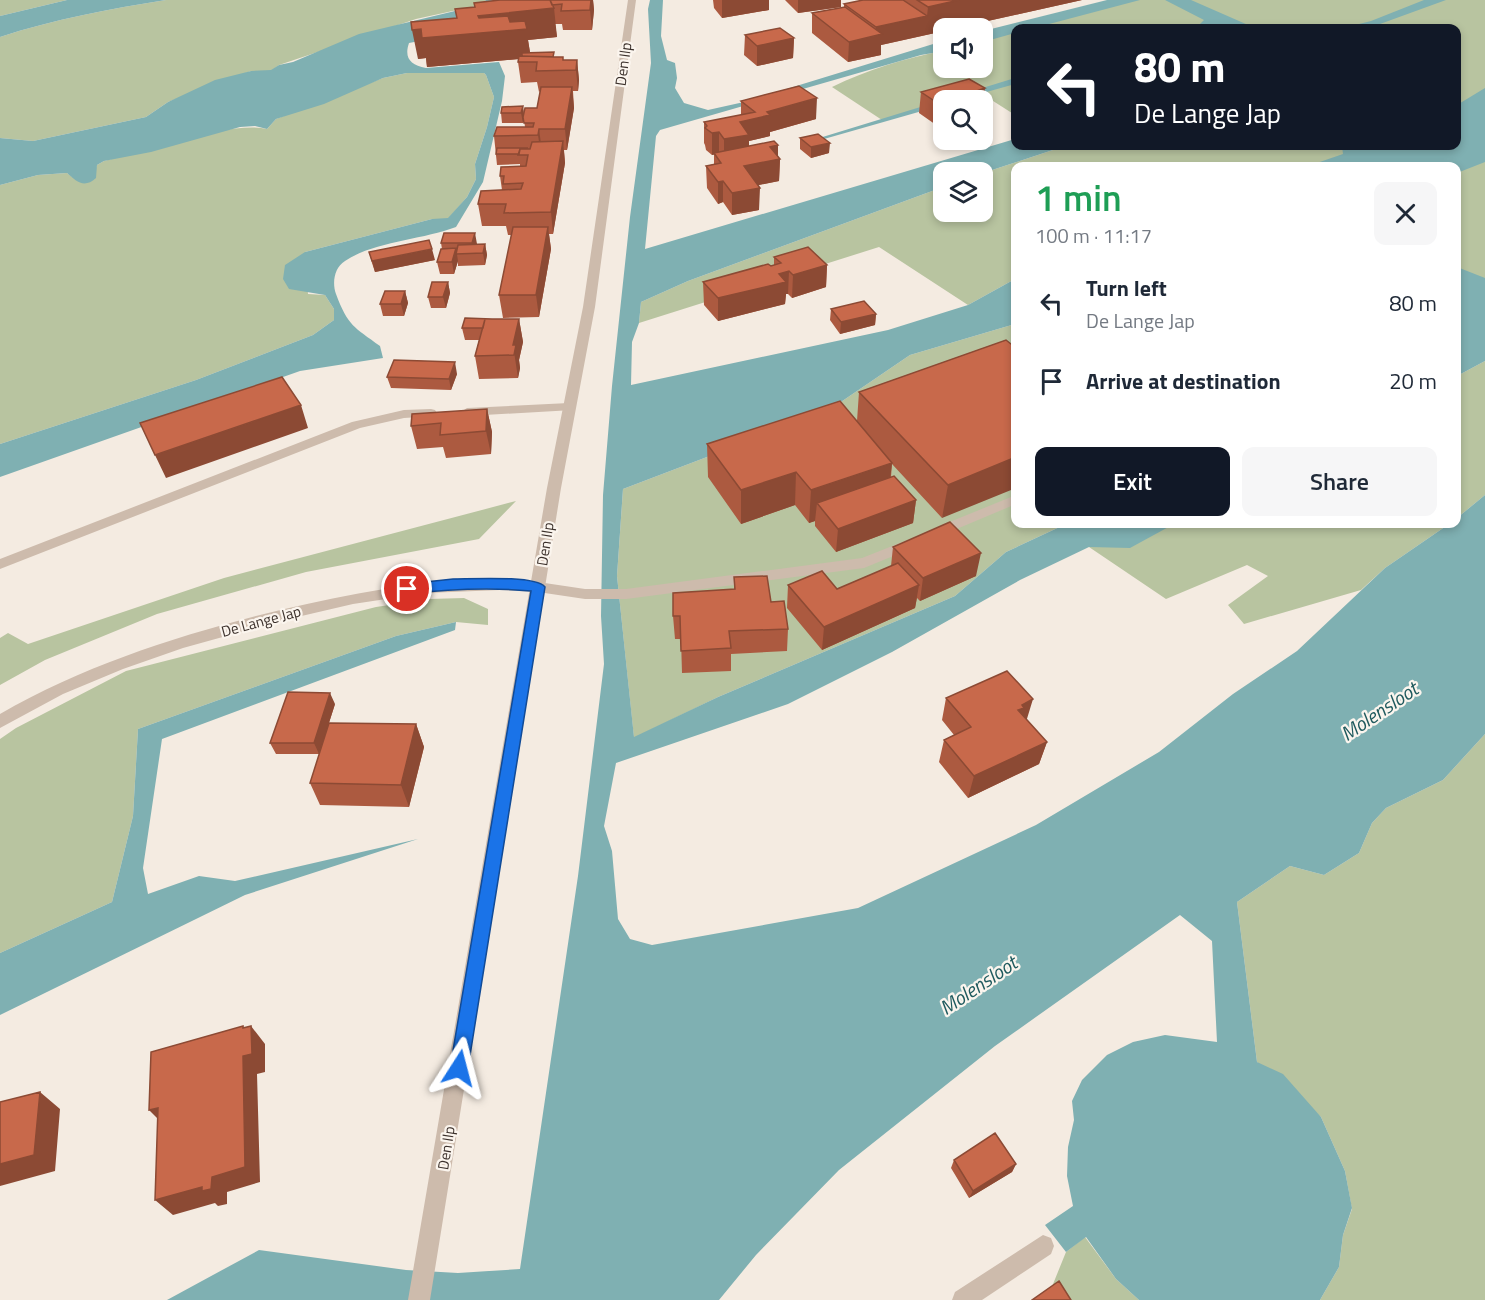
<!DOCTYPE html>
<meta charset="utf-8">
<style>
:root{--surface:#fff;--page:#f6f6f7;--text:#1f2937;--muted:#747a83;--accent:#111827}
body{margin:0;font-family:"Titillium Web",sans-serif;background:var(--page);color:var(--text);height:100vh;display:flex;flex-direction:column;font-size:22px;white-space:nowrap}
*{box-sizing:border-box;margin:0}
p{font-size:20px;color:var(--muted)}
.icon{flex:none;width:33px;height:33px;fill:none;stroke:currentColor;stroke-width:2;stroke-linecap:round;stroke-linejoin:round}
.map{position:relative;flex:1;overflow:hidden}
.side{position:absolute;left:1011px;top:162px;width:450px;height:366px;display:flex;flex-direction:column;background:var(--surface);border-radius:12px;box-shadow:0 3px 9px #0003}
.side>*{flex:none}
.guide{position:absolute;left:1011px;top:24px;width:450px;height:126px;border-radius:12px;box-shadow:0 3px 9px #0003;background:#111827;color:#fff;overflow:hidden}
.tools{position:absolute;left:933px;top:18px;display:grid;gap:12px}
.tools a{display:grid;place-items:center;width:60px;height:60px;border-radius:12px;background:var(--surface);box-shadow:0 3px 9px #0003;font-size:30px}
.pin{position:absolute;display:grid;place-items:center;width:51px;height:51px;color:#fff;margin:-26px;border:3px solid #fff;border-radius:50%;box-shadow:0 2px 6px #0007}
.me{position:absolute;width:66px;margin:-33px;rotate:9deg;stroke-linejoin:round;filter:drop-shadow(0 0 4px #0008)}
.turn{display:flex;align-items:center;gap:21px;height:126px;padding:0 24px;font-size:27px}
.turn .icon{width:78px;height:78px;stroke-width:2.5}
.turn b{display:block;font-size:42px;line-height:51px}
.round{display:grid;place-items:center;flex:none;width:63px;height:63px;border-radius:12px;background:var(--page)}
.summary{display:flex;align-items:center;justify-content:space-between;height:102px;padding:0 24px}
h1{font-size:36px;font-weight:600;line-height:45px;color:#1e9e55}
.button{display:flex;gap:12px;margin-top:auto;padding:12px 24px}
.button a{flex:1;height:69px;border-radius:12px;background:var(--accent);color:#fff;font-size:24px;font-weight:600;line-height:69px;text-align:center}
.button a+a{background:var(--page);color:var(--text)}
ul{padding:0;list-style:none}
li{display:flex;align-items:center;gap:18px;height:78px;padding:0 24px}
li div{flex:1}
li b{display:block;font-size:22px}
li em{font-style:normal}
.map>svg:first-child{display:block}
</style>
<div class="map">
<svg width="1485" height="1300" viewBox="0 0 1485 1300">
<rect width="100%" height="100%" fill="#f4ebe1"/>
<path fill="#b8c4a0" d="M0 0H67L0 16Z
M166 0H486L480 5 416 19 279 65 271 71H251L181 97 168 102 146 117 33 141 0 138V37C55 19 109 9 166 0Z
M1125 0H1485V359L1456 323V166H1016L1015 279 968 305 879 247 639 323 641 302 688 281 943 187 944 212H982L983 173 1065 146H1456V28H1026Z
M1015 31V115L979 92 944 100 882 120 832 87C867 70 905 58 943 51L944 68H982L983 41Z
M407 73H484L486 75 494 97 487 127 475 164 476 179 467 197 448 219H432L305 252 308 294 325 295 334 309V320L313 335 196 380 0 444V185L38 175 67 173 72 177 95 171 97 165 104 161C141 151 234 120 267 129L276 119 383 78Z
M1015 324 1016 524H1066L1006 552 955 596 718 697 634 738 617 576 623 489 707 457 807 425 910 355Z
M1485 361V495L1457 518V376Z
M516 501 479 539 306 572 157 614 45 660 0 685V638L8 633 28 644 224 578Z
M1152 524H1449L1385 568 1361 590 1244 624 1228 605 1268 576 1247 565 1166 599 1089 547Z
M464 598 488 609V625L456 622 396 636 138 729 133 816 112 902 0 953V739L16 728 126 671 376 607 429 599Z
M1485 734V1300H1320L1339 1267 1343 1235 1352 1209 1345 1171 1321 1117 1257 1062 1237 902 1290 866 1324 875 1359 853 1372 823 1386 808 1443 780Z
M1085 1237 1116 1279 1139 1300H1053L1049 1294 1066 1252Z"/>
<path fill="#7fb0b2" d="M67 0H166C109 9 55 19 0 37V16Z
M486 0H522L435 38 409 43C404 58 410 65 426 68L499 62 505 76 502 101 483 182 456 227C422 240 375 241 345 261 334 268 332 283 336 294 348 326 354 327 380 346L383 358 300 371 0 477V444L196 380 313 335 334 320V309L325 295 289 289 283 279 285 265 305 252 432 219 448 218 467 197 476 179 475 164 487 127 494 97 486 75 484 73H407L383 78 324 104 276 119 267 129 255 126 240 127 151 152 104 161 97 165 96 178C84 189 76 181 67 173L38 175 0 185V138L33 141 146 117 168 102 215 80 251 71 271 70 279 65 293 62 359 34 480 5Z
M650 0H663L661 36 667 60 675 63 677 78 675 88 684 103 708 110 744 102 943 41 944 51 921 55 660 130 656 136 645 249 1015 139 1016 146H1065L983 173 944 172 943 187 688 281 641 302 639 323 632 342 631 385 888 330 968 305 1015 279V324L910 355 807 425 707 457 623 489 617 576 634 737 718 697 955 596 1006 552 1066 524H1174L1130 548 1089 547 1020 580 892 652 788 704 616 763 604 826 612 851 618 919 630 939 652 945 858 908 1036 825 1159 752 1233 694 1297 651 1385 568 1449 524H1456L1457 518 1485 495V734L1443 780 1386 808 1372 823 1359 853 1324 875 1290 866 1237 902 1257 1062 1283 1074 1321 1117 1345 1171 1352 1208 1343 1235 1339 1267 1320 1300H1139L1116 1279 1086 1237 1066 1252 1045 1225 1073 1206 1067 1176 1068 1147 1074 1120 1072 1101 1082 1080 1107 1055 1133 1042 1165 1035 1217 1042 1212 941 1180 915 995 1046 839 1170 756 1255 719 1300H167L259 1250 406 1270 458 1273 520 1269 578 876 604 664 601 616 603 495 612 386 630 217 651 63 648 9Z
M1107 0H1140L1034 28H1016L1015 33 983 42V31Z
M1165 0H1191L1255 28H1186L1200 24 1204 20Z
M1424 0H1446L1369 28H1343L1371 21Z
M1015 78V84L958 100H944L943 105 817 141 803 143Z
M1485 88V162L1457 173 1456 166H1308L1343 154 1342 146H1456L1457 105Z
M1457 267 1485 278V361L1457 376Z
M456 622 455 630 162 739 143 868 148 894 199 876 235 881 418 839 245 895 0 1015V953L112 902 133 816 138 729 396 636Z"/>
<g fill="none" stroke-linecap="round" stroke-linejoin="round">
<path fill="#cdbbac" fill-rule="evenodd" d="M569 403 575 407 573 410 467 416 461 412 467 408Z
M431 409 435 410 437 413 435 416 404 418 360 428 0 569V559L352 422 404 410Z
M1016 495V504L940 536 935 538 928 533 930 530Z
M910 539 917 544 915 547 864 568 626 599H585L538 592 531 587 538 582 585 589H626L862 558Z
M1043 1235 1051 1238 1054 1246 1051 1254 982 1300H952L955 1292Z"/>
<path fill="#cdbbac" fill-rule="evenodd" d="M463 580 538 582 545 587 538 592 500 590 426 593 353 604 280 621 183 648 123 669 63 694 0 728V714C80 668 167 639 256 616 324 599 392 585 463 580Z"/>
<path fill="#cdbbac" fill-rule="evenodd" d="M628 0H636L595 307 561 488 430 1300H408L547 488 583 307Z"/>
</g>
<path fill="#ac5a40" d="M593 0 594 10 592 30H563L562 24H555L557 37 528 40 530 53 554 52V57L563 60H577L579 80 578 91H573L574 108 567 150H564L565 163 553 234H549L551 249 539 317 503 318 499 295 512 235H508L506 226H482L478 204 502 190 500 176 520 166V164L497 165 494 136 525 127 524 120 523 123H502L501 113 523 106 524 115 537 108 540 91 539 92 537 82 521 83 518 62V59L427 67 426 58 418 59 456 18 474 7V3Z
M713 0H769V10L722 18 714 8Z
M785 0H841V7L798 13Z
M863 0H1082L956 28H944V31L881 45V55L848 62 812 33V13L844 7V4Z
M745 35 794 38 793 58 757 66 744 55Z
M985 88 982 106V100H944V125L939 127 919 113 921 92Z
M741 101 816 119 770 132V136L749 141V146L778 145V157L780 159 779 181 758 185 759 210 732 215 723 202 718 204 707 188 706 166 714 164V154L712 155 706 150 705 145 704 143V122L741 115Z
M800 138 829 153 811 158 800 149Z
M444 233 477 244H485L487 255 485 265 458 266V261L454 274H440L437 262 442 249 441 243Z
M369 252 435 260 375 272 372 263Z
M774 257 827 265 826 287 792 298 788 294H786L785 304 718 321 704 305 703 282 774 265Z
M448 282 450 293 446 308H431L428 297Z
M405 291 408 303 404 316H383L380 304Z
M831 309 876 314 875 325 840 334 830 320Z
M519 319 523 342 519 360 520 368 518 378 479 379 475 356 479 340H465L462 328Z
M1006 340 942 518 892 464 891 477 916 500 913 523 836 552 815 526V521L809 523 795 505 741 524 708 477 707 444 857 421 859 392Z
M457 374 451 390 391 388 387 377Z
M487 409 492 432 491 454 446 458 443 447 417 449 411 426Z
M893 547 976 576 920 601 917 598 915 608 822 650 787 608 788 585 837 589 891 566Z
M734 577 771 602 788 629 787 651 731 654V671L682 673 681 639H675L673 616 734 590Z
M946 698 1027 720 1047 742 1039 764 968 798 939 762 944 740 954 735 942 720Z
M335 704 319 754H276L270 743Z
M416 724 424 747 409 807 320 805 310 783Z
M954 1160 1016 1164 1012 1172 969 1198 951 1168Z"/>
<path fill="#8c4a34" d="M591 0H593L594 10 592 30 590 10Z
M722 0H769V10L722 18Z
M798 0H841V7L798 13Z
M959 0H1082L956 28H944V31L881 45V55L848 62 849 42 875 36 876 27 927 16 928 7Z
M554 8 557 37 528 40 531 58 427 67 426 58 418 59 412 30 478 16Z
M794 38 793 58 757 66V46Z
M577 60 579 80 578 91 576 70Z
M572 87 574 108 567 150 565 129Z
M985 88 982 106V100H959L974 92Z
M817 98 816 119 770 132V136L749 141V156L724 160V139L740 122 767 112Z
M944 105V125L939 127 942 106Z
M523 106 524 117 523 123 521 113Z
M539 129 542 151 541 156 538 135Z
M719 132V154L712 155V133Z
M563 141 565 163 553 234 551 212Z
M830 143 829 153 811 158V147Z
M778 145V160L780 159 779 181 744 188V166L770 147Z
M723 181V202L718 204V182Z
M760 188 759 210 732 215V193Z
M548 227 551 249 539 317 536 295Z
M475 233 477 244 474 254 472 243Z
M485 244 487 255 485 265 483 253Z
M456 248 458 261 454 274 452 262Z
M432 249 435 260 375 272 372 261Z
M827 265 826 287 792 298 793 275Z
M789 271 788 294H786L785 304 718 321V298L779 274Z
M448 282 450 293 446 308 443 297Z
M405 291 408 303 404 316 401 304Z
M876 314 875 325 840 334 841 322Z
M519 319 523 342 519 360 520 368 518 378 513 345Z
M455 362 457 374 451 390 449 379Z
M301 405 308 428 166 478 155 455Z
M487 409 492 432 491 454 486 431Z
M1016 457V488L942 518 948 485Z
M892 463 888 496 817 503 815 521 809 523 811 490Z
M796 472 795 505 741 524V490Z
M916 500 913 523 836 552 838 529Z
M981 553 976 576 920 601 923 578Z
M919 585 915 608 822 650 824 627Z
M330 693 335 704 319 754 314 743Z
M1033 699 1026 722 1018 710 1022 705Z
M416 724 424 747 409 807 401 785Z
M1047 742 1039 764 968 798 974 776Z
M243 1026 251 1037V1026L265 1044V1072L257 1074 260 1182 227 1192V1204L218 1206 215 1203 173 1215 155 1200 212 1177Z
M40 1092 60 1109 55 1171 0 1186V1164Z
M158 1108 166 1127 149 1110Z
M1016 1164 1012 1172 969 1198 973 1191Z"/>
<path fill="#c8694b" stroke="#8c4a34" stroke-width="1.5" d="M500 0H550L554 8 478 16 479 18 508 16 510 22 525 21 527 29 422 38 421 29 412 30 411 22 457 18 455 9 475 7 474 3Z
M550 0H591L590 10 561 11 562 4 552 5Z
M863 0H903L927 16 876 27 844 4Z
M917 0H959L928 7Z
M845 7 882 34 849 42 812 13Z
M780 28 794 38 757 46 745 35Z
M554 52 553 57 522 56V53Z
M519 56 563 57V60H577L576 70 536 71 537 62H518Z
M969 79 985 88 974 92 979 95 959 100H944V105L942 106 921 92Z
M799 86 817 98 767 112 770 115 740 122 749 135 724 139 719 132 712 133 705 128 707 126 704 122 755 112 741 101Z
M541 87H572L565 129H539L538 135 494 136 497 127H533L534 123H524L523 117 525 108H537Z
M523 106 521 113H501L502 107Z
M818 134 830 143 811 147 800 138Z
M563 141 551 212 504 213 506 204H478L481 191 521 189 523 183 503 184 504 176H500L501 167 526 166 528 155H518L520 149H530L532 142Z
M774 141 778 145 770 147 780 159 744 166 760 188 732 193 723 181 718 182 706 166 721 163 714 153Z
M497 148H528L520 149 519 154H496Z
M513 227H548L536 295H499Z
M444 233H475L472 243H441Z
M429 240 432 249 372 261 369 252Z
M485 244 483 253 456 254 458 245Z
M808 247 827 265 793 275 789 271 779 274 786 282 718 298 703 282 768 264 771 266 781 263 774 257Z
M456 248 452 262H437L441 249Z
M432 282H448L443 297H428Z
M385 291H405L401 304H380Z
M864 301 876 314 841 322 831 309Z
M465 318 492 319H485L483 328H462Z
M485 319H519L513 345H516L514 355 475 356Z
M1006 340 1016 348V457L948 485 859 392Z
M394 360 455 362 449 379 387 377Z
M282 377 301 405 155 455 140 423Z
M840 401 892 463 811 490 796 472 741 490 707 444Z
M487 409 486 431 440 435 441 423 411 426 412 414Z
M894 476 916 500 838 529 817 503Z
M950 522 981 553 923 578 893 547Z
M898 563 919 585 824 627 788 585 822 571 837 589Z
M767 576 771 602 784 601 788 629 729 631 731 648 681 651 680 616H673V593L735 589 734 577Z
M1007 671 1033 699 1022 705 1024 708 1018 710 1047 742 974 776 944 740 971 727 946 698Z
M288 692 330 693 314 743H270Z
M329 723 416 724 401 785 310 783Z
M243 1026V1028L251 1026 252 1054 243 1056 245 1167 212 1177 211 1189 202 1191V1187L155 1200 158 1108 149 1110 151 1052Z
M40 1092 34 1155 0 1164V1102Z
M995 1133 1016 1164 973 1191 954 1160Z
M1059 1281 1071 1300H1032Z"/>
<path fill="#1a73e8" stroke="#114b97" stroke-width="1.5" d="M453 579C471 579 535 575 545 587L468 1068 465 1074 459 1077 453 1074 450 1068 531 591C489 587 449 589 407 594L401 589 407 584Z"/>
<g text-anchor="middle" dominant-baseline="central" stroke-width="4.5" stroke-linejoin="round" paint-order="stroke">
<g font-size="15" fill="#3b302b" stroke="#fbf5ee">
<text transform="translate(623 64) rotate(-82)">Den Ilp</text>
<text transform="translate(545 544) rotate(-81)">Den Ilp</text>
<text transform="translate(261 621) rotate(-15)">De Lange Jap</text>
<text transform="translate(446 1148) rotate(-81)">Den Ilp</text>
</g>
<g font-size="20" font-style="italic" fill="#1f5a5e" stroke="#fbf5ee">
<text transform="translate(1379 711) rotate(-34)">Molensloot</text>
<text transform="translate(978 985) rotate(-34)">Molensloot</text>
</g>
</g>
</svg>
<div class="tools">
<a><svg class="icon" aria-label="sound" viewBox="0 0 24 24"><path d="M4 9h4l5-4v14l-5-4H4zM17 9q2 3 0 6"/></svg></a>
<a><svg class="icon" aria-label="search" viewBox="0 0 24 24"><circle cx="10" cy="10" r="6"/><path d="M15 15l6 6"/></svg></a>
<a><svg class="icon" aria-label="layers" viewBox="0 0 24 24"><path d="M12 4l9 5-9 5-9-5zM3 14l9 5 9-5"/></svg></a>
</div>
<div class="pin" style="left:407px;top:589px;background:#d93025"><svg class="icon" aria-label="arrive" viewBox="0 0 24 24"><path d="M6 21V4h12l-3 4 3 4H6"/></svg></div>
<svg class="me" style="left:459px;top:1068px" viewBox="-20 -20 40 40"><path d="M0-17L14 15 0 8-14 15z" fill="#1a73e8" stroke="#fff" stroke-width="4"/></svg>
<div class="guide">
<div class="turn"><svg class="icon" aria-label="left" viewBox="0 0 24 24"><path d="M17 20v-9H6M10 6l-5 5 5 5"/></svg><div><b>80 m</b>De Lange Jap</div></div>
</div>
<section class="side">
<div class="summary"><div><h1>1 min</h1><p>100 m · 11:17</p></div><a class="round"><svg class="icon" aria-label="close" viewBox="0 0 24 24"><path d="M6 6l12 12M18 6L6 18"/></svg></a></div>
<ul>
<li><svg class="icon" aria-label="left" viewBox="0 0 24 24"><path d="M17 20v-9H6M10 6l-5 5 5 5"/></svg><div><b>Turn left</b><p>De Lange Jap</p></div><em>80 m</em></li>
<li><svg class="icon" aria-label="arrive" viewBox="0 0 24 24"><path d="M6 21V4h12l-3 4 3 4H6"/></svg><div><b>Arrive at destination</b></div><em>20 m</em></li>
</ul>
<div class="button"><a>Exit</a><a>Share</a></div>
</section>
</div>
